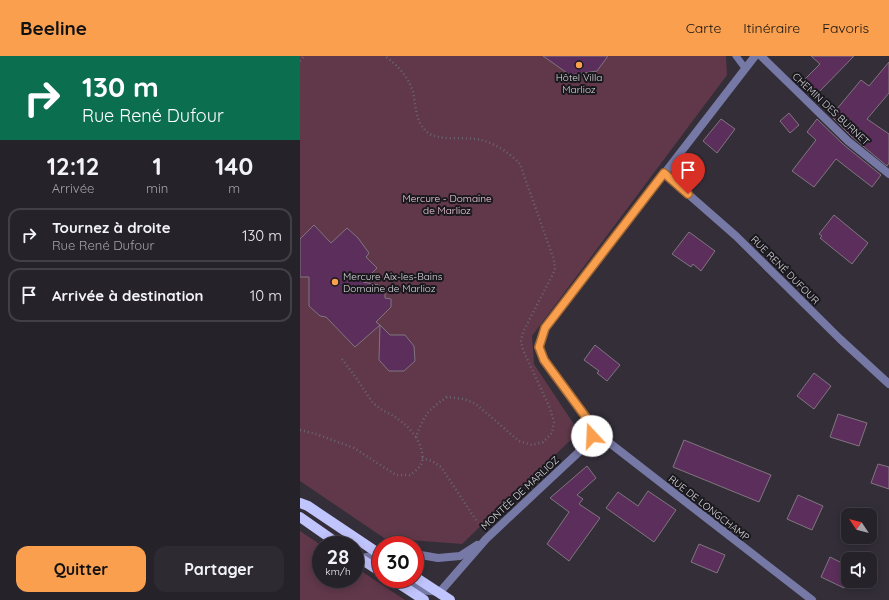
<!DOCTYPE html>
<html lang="fr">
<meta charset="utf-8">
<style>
:root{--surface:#26222a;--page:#2e2a32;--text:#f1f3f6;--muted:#a4a4a8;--line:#423f47;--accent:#f99f4d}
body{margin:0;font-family:Quicksand,sans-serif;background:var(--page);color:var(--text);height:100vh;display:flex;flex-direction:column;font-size:15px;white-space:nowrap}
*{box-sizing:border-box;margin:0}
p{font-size:13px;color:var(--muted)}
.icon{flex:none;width:22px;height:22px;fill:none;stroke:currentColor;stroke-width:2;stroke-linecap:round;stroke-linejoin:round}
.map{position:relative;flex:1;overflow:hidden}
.panel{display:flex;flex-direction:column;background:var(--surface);width:300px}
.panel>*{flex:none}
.hud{background:#0b6e4f;color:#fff;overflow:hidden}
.needle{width:26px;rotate:305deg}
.controls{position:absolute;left:541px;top:452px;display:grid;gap:8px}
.controls a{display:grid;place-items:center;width:36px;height:36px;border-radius:8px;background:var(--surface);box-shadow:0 2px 10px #0003,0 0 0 1px var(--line);font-size:20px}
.speed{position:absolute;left:12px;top:480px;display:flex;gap:8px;font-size:20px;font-weight:700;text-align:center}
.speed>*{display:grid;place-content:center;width:52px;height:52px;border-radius:50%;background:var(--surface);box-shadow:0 2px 10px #0003,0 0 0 1px var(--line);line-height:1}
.speed small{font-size:10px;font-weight:400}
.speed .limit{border:6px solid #d22;background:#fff;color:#111}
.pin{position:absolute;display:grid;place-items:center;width:34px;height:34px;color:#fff;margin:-41px -17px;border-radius:50% 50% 50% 0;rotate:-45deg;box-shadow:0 0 4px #0007}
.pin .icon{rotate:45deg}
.me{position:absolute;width:44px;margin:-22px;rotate:340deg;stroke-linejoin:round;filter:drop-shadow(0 0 3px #0008)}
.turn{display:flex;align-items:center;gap:14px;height:84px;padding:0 16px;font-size:18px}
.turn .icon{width:52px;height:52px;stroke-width:2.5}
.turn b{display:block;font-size:28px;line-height:34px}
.eta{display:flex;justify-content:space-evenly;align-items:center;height:68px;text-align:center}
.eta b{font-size:24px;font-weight:700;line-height:28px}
.primary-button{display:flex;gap:8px;margin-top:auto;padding:8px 16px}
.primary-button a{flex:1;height:46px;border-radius:12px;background:var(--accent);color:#111;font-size:16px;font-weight:700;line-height:46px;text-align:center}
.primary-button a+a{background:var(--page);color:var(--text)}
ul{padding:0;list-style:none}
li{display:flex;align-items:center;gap:12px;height:54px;margin:0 8px 6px;padding:0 8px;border:2px solid var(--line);border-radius:12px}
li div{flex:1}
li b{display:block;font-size:15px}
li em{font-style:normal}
header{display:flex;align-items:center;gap:24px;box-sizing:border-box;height:56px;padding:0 20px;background:var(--accent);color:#111}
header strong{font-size:19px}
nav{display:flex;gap:22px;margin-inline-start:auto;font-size:14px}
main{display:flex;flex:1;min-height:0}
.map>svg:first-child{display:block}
</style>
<header>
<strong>Beeline</strong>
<nav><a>Carte</a><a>Itinéraire</a><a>Favoris</a></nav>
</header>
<main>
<section class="panel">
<div class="hud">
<div class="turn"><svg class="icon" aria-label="right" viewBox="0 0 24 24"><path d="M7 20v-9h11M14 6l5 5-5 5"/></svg><div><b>130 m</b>Rue René Dufour</div></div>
</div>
<div class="eta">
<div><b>12:12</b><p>Arrivée</p></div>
<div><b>1</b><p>min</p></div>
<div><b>140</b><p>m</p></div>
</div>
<ul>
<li><svg class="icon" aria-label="right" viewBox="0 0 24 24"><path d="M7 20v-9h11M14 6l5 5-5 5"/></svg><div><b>Tournez à droite</b><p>Rue René Dufour</p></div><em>130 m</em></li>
<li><svg class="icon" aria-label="arrive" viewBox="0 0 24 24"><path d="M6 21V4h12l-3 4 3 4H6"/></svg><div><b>Arrivée à destination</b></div><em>10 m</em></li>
</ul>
<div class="primary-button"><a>Quitter</a><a>Partager</a></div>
</section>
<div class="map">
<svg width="589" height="544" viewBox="0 0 589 544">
<rect width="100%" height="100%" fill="#332e38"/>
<path fill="#60384a" d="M0 0H426L427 19 232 280 234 308 279 376 162 488 84 482 0 425Z
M0 475 21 489V523H55V511L105 544H0Z"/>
<path fill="#5c2e5b" stroke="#80767f" d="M243 0H308L297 15 270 19Z
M511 0H554L516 39 503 25 520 8Z
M589 6V37L567 63 589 78V107L587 110 552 81 531 60 561 24 569 30Z
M489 57 499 69 490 77 480 65Z
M421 63 435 73 417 97 403 85Z
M517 63 544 89 581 119 572 131 536 103 514 131 492 115 516 84 507 76Z
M534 159 568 187 552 208 520 182 522 180 519 178Z
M14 169 31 187 47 172 58 182 69 197 66 201 77 212 63 226 78 229V234L85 235V242L91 243V251L76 266 80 269 55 291 26 261 20 260 9 250V221H0V183Z
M389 176 415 195 401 215 393 208 391 211 372 198Z
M80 269 90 279H105L114 290 115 305 104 315H89L79 304Z
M295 289 320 309 307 325 297 317 299 315 284 304Z
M514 317 531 330 514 353 497 340Z
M538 358 567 367 559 390 530 381Z
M384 384 471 419 459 446 373 411Z
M578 408 589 411V433L571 427Z
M287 410 296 422 277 439 283 443 279 448 300 462 269 505 247 488 269 456 250 442Z
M348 435 376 454 354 486 306 452 318 436 338 450Z
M498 439 523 450 512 474 487 463Z
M399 488 425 499 417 517 391 506Z
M530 501 548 510V525L544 532 521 521Z"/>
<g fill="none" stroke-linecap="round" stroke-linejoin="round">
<path stroke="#6a666f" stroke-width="2.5" stroke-dasharray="1 3" stroke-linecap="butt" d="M0 5 4 0
M42 303 54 319 73 347 82 354 94 360 107 370 116 381
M0 374 16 378 54 392 96 419H110C113 417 118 413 120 410 126 401 120 389 116 381 124 359 128 354 147 341L164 343 176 348 219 385 232 389 243 386 252 377 254 366 249 350 223 294 221 285 223 276 255 214 254 204 220 108C211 98 195 87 181 84 166 80 138 86 127 76 115 65 116 50 113 36 108 20 98 10 85 0
M122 402 132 405 141 411 178 467"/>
<path stroke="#7679a6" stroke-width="7" d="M436 0 445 12
M59 502 69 500 81 508
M105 523 123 535 137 536"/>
<path stroke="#7679a6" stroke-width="8" d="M461 0 548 85 589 118
M364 117 436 180 540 283 589 328
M292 380 311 388 512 544
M115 498 138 502 160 500 177 489
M139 537 186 483 281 394 292 380 288 364 244 304 239 291 245 272 455 0"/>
<path stroke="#c1c5fd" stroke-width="10" d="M0 447 8 450 81 499
M0 461 40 489
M55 499 81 516
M115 521 150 544
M92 523 124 544"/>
</g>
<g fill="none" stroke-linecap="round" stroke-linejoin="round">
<defs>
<path id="route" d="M292 380 288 364 244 304 239 291 245 272 364 117 388 138"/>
</defs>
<use href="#route" stroke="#a26732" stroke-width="10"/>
<use href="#route" stroke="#f99f4d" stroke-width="7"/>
</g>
<g fill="#f99f4d" stroke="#19181c" stroke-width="1.5">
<circle cx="279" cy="9" r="4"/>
<circle cx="35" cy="226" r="4"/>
</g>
<g text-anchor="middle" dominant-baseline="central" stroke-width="4" stroke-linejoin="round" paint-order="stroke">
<g font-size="10" fill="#dbd8df" stroke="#19181c">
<text x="279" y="21">Hôtel Villa<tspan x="279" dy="12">Marlioz</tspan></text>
<text x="43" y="220" text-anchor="start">Mercure Aix-les-Bains<tspan x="43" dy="12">Domaine de Marlioz</tspan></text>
</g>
<g font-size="10" fill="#dbd8df" stroke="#19181c">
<text transform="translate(531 53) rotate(43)">CHEMIN DES BURNET</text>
<text transform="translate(485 214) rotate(45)">RUE RENÉ DUFOUR</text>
<text transform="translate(220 437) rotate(-43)">MONTÉE DE MARLIOZ</text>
<text transform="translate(409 452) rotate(38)">RUE DE LONGCHAMP</text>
</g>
<g font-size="10" fill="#f5cdde" stroke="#19181c">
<text x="147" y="142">Mercure - Domaine<tspan x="147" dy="12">de Marlioz</tspan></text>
</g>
</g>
</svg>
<div class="controls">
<a><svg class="needle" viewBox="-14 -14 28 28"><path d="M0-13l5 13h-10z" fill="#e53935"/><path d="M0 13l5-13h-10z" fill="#a4a4a8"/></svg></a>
<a><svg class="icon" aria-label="sound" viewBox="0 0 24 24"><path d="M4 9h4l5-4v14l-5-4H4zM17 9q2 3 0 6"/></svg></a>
</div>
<div class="speed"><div>28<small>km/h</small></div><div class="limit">30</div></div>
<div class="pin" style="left:388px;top:138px;background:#d93025"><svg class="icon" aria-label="arrive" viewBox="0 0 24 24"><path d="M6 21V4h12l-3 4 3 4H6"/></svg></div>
<svg class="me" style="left:292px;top:380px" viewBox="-20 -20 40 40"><circle r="19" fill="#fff"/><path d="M0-13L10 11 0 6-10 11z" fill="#f99f4d"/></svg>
</div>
</main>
